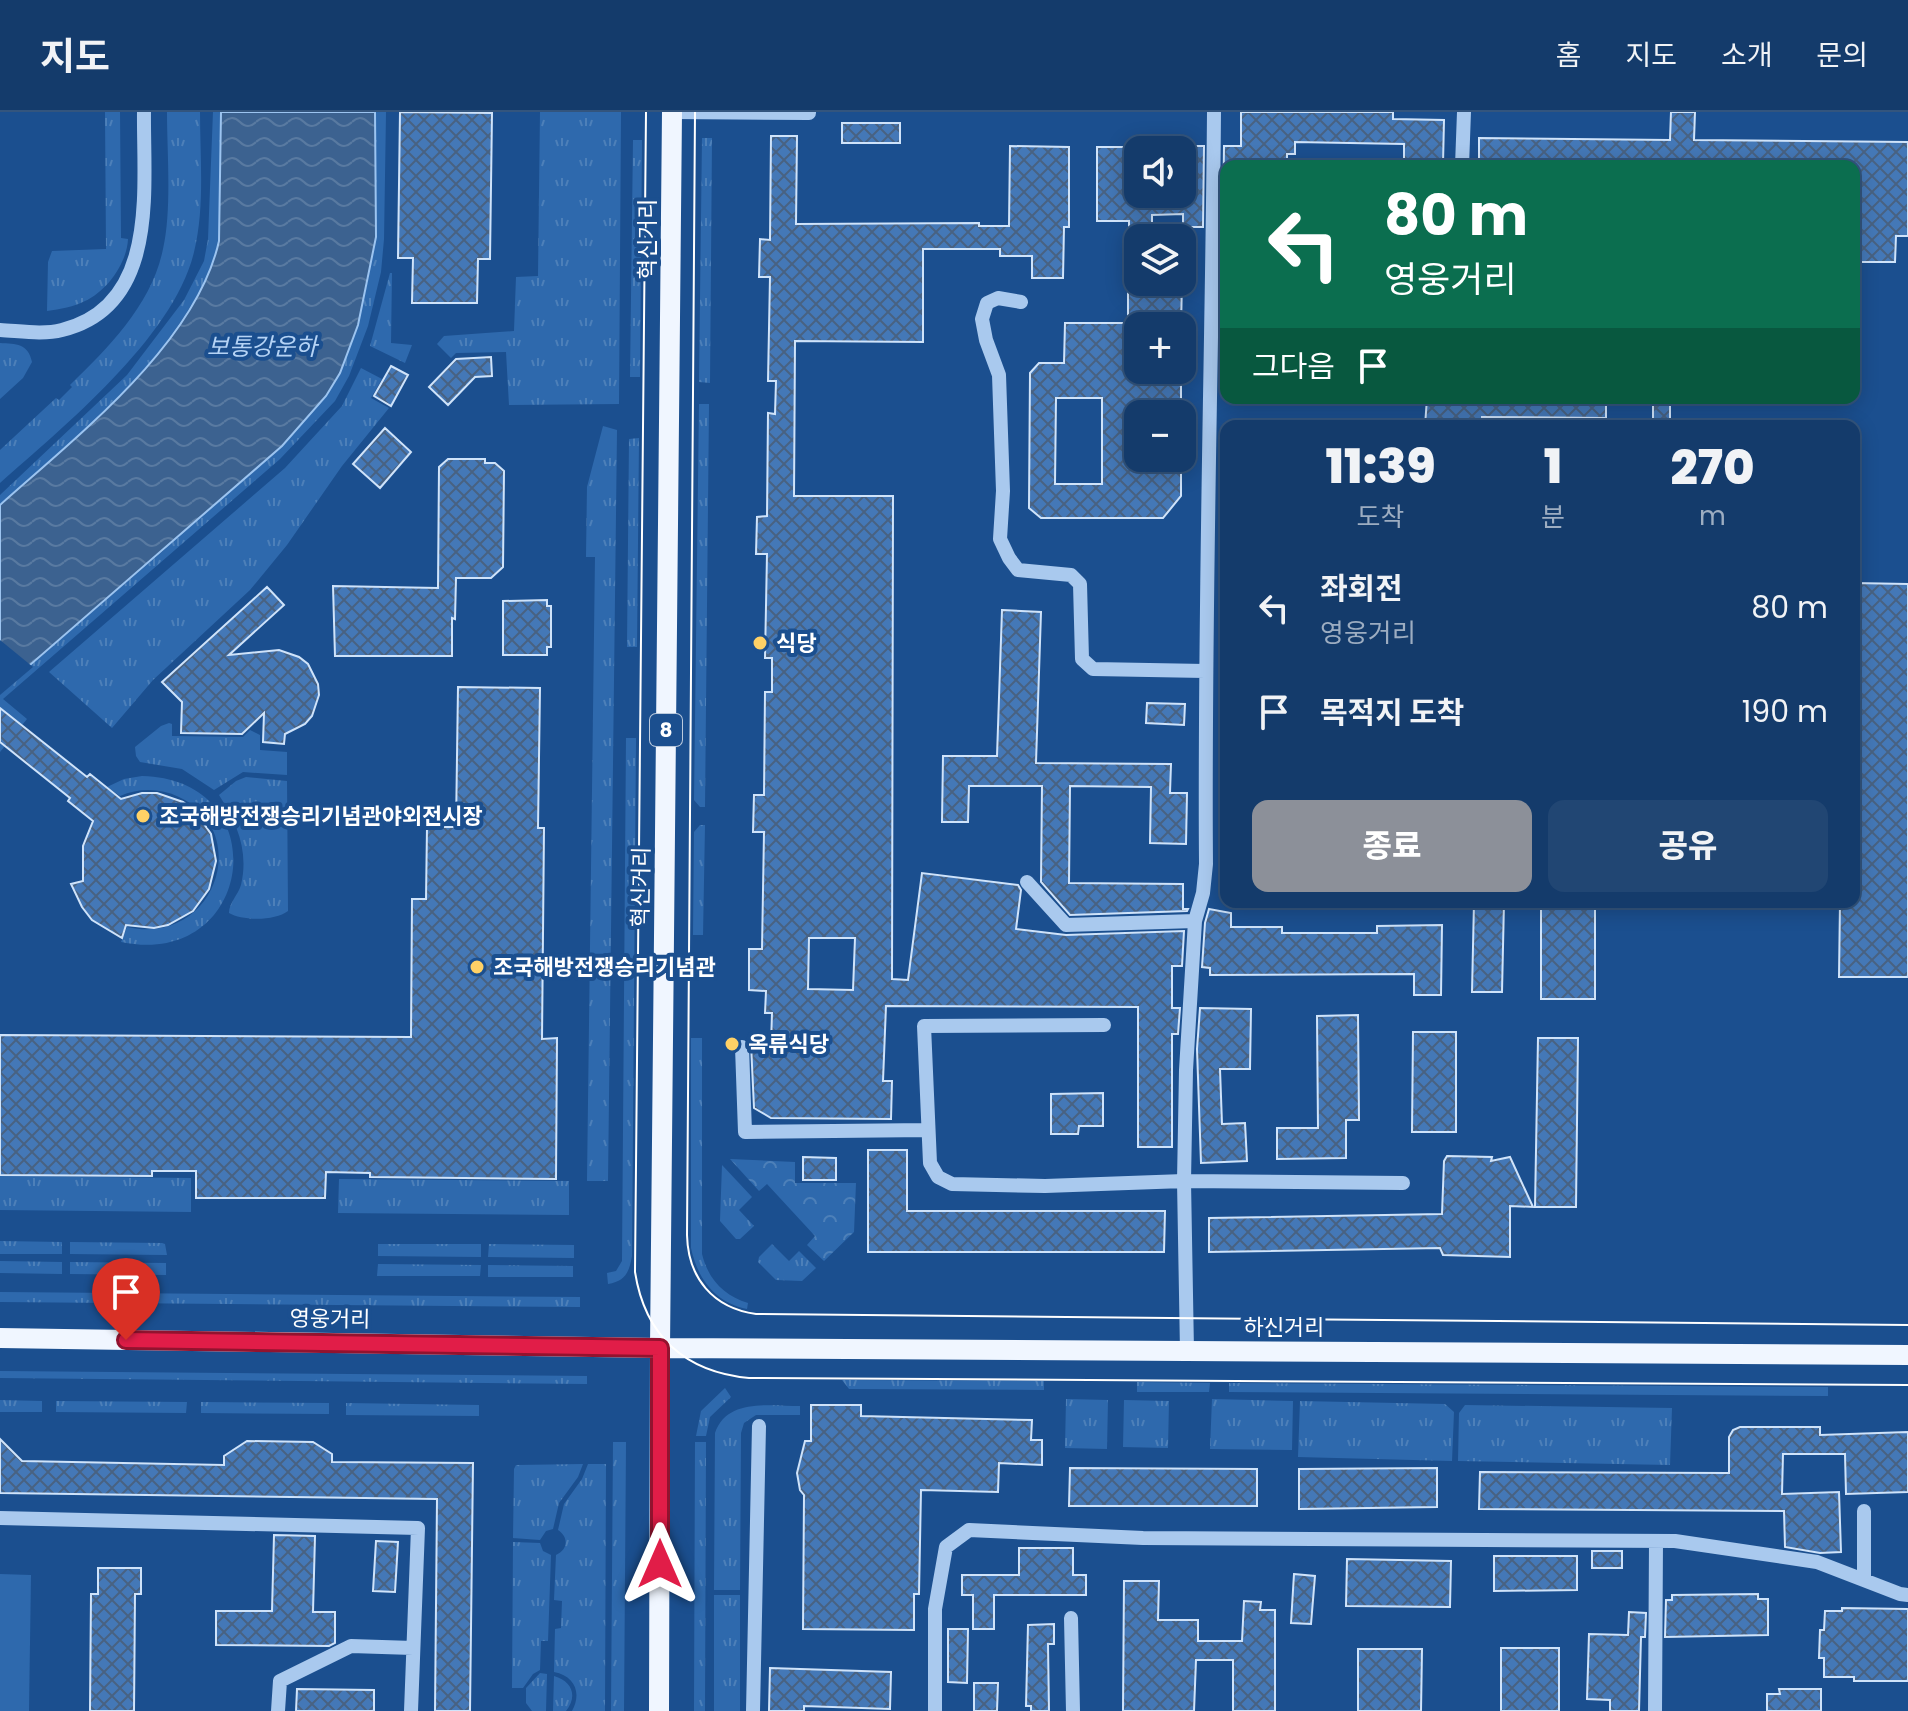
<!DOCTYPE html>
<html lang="ko">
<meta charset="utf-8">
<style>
:root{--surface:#143b6b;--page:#214673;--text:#f1f3f6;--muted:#9dadc1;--line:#33557e;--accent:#8c9099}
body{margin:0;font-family:Poppins,"Noto Sans KR",sans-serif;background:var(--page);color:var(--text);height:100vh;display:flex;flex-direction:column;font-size:30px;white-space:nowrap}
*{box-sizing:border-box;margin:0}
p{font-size:26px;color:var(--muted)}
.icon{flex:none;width:44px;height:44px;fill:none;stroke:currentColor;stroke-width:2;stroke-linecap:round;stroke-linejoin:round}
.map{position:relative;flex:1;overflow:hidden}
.sheet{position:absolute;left:1220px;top:308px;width:640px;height:488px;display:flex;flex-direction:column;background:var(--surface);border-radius:16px;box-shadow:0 4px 20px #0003,0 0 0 2px var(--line)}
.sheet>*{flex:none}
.banner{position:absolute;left:1220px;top:48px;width:640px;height:244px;border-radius:16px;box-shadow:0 4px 20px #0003,0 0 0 2px var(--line);background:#0b6e4f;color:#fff;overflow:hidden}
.controls{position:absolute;left:1124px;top:24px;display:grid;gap:16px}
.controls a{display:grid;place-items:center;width:72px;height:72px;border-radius:16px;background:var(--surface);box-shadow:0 4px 20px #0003,0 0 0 2px var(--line);font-size:40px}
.pin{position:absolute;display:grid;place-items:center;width:68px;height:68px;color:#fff;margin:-82px -34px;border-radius:50% 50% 50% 0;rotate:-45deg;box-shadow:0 0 8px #0007}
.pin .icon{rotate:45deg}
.me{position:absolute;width:88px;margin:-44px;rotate:0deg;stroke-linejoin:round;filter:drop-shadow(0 0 6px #0008)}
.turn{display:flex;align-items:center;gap:28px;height:168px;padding:0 32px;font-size:36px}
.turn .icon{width:104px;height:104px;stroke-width:2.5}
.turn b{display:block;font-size:56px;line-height:68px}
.then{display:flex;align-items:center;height:76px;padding:0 32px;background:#0003;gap:16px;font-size:30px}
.eta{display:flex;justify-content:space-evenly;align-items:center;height:136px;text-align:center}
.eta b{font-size:48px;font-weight:800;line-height:56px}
.primary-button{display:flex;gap:16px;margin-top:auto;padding:16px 32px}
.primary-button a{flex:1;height:92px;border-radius:16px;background:var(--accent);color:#fff;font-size:32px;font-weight:800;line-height:92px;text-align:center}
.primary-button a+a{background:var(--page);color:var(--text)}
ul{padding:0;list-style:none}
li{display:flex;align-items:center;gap:24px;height:104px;padding:0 32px}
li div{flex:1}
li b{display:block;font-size:30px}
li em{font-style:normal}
header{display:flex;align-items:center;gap:48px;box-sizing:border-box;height:112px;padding:0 40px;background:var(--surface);border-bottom:2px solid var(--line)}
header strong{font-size:38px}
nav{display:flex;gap:44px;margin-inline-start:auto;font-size:28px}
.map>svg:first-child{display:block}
</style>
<header>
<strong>지도</strong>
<nav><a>홈</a><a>지도</a><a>소개</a><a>문의</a></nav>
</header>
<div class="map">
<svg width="1908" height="1599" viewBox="0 0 1908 1599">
<defs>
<pattern id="grass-tufts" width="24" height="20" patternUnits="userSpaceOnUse" patternTransform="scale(2)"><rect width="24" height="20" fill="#2e69ad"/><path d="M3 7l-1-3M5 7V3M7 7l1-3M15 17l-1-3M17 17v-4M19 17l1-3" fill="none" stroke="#4d80b9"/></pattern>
<pattern id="forest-crowns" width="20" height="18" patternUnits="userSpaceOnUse" patternTransform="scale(2)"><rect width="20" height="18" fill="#2e69ad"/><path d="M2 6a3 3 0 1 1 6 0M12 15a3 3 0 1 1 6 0" fill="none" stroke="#4d80b9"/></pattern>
<pattern id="water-waves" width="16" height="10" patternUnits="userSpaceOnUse" patternTransform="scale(2)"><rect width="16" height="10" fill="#3c6290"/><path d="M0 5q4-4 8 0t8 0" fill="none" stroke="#597aa1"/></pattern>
<pattern id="building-cross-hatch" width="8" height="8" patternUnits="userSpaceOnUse" patternTransform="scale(2)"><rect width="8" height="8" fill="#4478b7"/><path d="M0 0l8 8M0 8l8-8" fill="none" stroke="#486282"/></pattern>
</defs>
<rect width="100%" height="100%" fill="#1b4f8f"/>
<path fill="url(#grass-tufts)" d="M105 0H120L121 126 128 127C127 151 107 179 85 189 74 195 60 197 47 199L48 150 52 139 106 137Z
M167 0H200C200 46 205 96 194 140 174 225 63 315 0 371V338L56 286 59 288 72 275 70 273C109 235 152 192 163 137 172 97 167 41 167 0Z
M213 0H221C221 45 227 103 215 146 210 166 197 183 187 200 138 277 67 333 0 393V383L127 263 184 188 204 149 208 127Z
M375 0H386L384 127 381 160 368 214 349 264 335 289 280 347 3 587 27 607 0 640V579L163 439 340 261 358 213 369 163Z
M540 0H621L619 292 509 293 506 240 456 241 451 246 437 232 444 224 514 219 516 165 538 164Z
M702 26H712L710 271 699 270Z
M633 28H642L640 265H630Z
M390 161H392L391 231 412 233 405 251 370 234Z
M0 231C16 232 28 231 32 250L23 266 0 287Z
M361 256 382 267 371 286 389 296 342 354 287 433 250 478 153 568 112 616 49 560 285 356 342 294Z
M699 292H709L705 695H700L694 688Z
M603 314 617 318 608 1069H587L595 445H586L587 375Z
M639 326 637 535H627L629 327Z
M169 611 172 612V624L243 625 250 618 260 623V638L287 640V663L243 660 214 678 182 657 140 650 136 644 135 635 161 614Z
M626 626H636L632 1144C629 1161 625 1169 608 1172L607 1161 616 1159 622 1149Z
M142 664C278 667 255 858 121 830L127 815C215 835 254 720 179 685 160 676 139 676 120 684L107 675 124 667Z
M246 665 287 669 288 799C275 809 243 809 229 801 229 791 238 783 241 773 249 739 237 711 219 683L236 669Z
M700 713H705L703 823H693L694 720Z
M691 926H702V1142C708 1167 724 1184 748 1191L747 1197C715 1190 698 1168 691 1136Z
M722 1053 752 1085 739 1098 754 1114 740 1127H736L720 1109Z
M0 1064 191 1066V1100L0 1098Z
M339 1067 569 1069V1103L338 1101Z
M0 1129 62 1130V1142H0Z
M70 1130 162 1131 165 1132 167 1143 70 1142Z
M378 1132H481V1145L378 1144Z
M489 1132 574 1133V1146L488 1145Z
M772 1132 789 1149 799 1139 816 1156 802 1169 776 1168 758 1150 759 1145Z
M0 1149 62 1150V1162L0 1161Z
M70 1150 166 1151V1163L70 1162Z
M378 1152 481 1153 480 1164H377Z
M488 1153 573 1154V1165H488Z
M0 1180 580 1185V1195L0 1190Z
M0 1259 587 1264V1272L0 1266Z
M842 1268 1044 1269V1278L849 1277Z
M1137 1270 1210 1271 1209 1280H1137Z
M1229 1271 1828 1275V1284L1229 1280Z
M725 1276 731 1285 710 1305 706 1324H696L701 1299Z
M1066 1287 1108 1288 1107 1337 1065 1336Z
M1212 1287 1293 1289 1292 1338 1210 1337Z
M0 1288 42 1289V1300H0Z
M1124 1288 1169 1289 1168 1336 1123 1335Z
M56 1289 187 1290 186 1301 56 1300Z
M1300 1289 1445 1292 1454 1300 1452 1349 1298 1345Z
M201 1290 329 1291V1302L201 1301Z
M346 1291 479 1293V1304L346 1303Z
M1465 1293 1672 1296 1670 1353 1458 1349 1459 1301Z
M800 1294V1303H756L744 1311 741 1321 740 1478H714L715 1321C727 1286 770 1294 800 1294Z
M613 1330H626L624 1599H611Z
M695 1330H706L705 1599H694Z
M583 1352 578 1365 559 1391 553 1417 546 1419 540 1428 513 1426 514 1357 516 1353Z
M588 1352H606L605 1599H572C582 1581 575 1564 554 1560L555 1517 561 1516 562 1489 554 1488 556 1443C568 1438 569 1425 558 1418L564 1392 582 1367Z
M513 1430 540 1431 543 1439 551 1443 548 1529H541L540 1558 533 1562 523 1576H512Z
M714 1483H740V1599H714Z
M540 1561 547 1562 546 1599H532L526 1591V1576Z
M554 1564C572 1569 578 1584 566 1599H553Z"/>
<path fill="url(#forest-crowns)" d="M730 1047 795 1050V1071H856L854 1120 824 1149 807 1133 815 1124 767 1072 759 1079Z"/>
<path fill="#2e69ad" d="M0 1462 31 1463 29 1599H0Z"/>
<path fill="url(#water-waves)" stroke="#9cc4f0" stroke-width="2" d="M221 0H375L376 125 358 213 340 261 326 284 282 334 0 579V393C76 325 196 232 219 129Z"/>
<path fill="#1b4f8f" d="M0 528 33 555 0 583Z"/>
<path fill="url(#building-cross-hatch)" stroke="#cfe3fa" stroke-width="2" fill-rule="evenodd" d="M400 0 492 1 490 147H478L477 191H412L413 146H398Z
M1241 0H1393V7L1444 8 1443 52 1404 51V32L1295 30V42H1287V54H1226V116L1223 115 1224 34H1241Z
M1671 0H1695L1694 28 1908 30V124H1896L1895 150H1854V54H1479V26L1670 28Z
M842 11H900V31H842Z
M771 24H797L796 112 979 111V114H1009L1010 34 1069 35V115H1064L1063 166H1032V144H1000V137H923V230L795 229 794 384H893L892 867 908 868 922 761 1018 773 1021 778 1016 817 1066 823 1184 819 1182 854H1172V896H1180L1178 922H1172V1035H1138V895L886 894 883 969H892L891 1007 771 1006 754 996 751 932H771L772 901H765L766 879 749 878V837H762L764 720H753L754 683H764L765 580H772V546H765L767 442H756L757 405 767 404 768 301 775 302 776 269H768L770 165H759L760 127 770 128ZM809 826H855L853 878 808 877Z
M1182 34H1204L1203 115H1183V102L1152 103V126H1129V109H1097V35H1138V82H1182Z
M1128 170H1182L1181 214H1138V258H1174L1173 267 1181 274V302H1138V346H1181V384L1163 406H1041L1029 396 1030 261 1039 251H1064L1065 211H1128ZM1056 286H1102V372H1055Z
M491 245 492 264 475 265 448 293 429 275 456 247Z
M391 254 408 263 391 294 374 284Z
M1427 286H1606V306L1482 305V314H1425Z
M1653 286H1670V314H1653Z
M385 316 411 340 380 376 353 352Z
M448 347H485V351H495L504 359 503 455 491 466H456L455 507 452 506V544H335L333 474 438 476 439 355Z
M1854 471 1908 472V865H1839L1840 790H1854Z
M267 475 284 493 229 543 279 538 299 545 308 552 318 572 319 583 312 604 305 612 285 622 284 632 263 630 264 601 242 622 181 621 182 590 162 570Z
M547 488V494H551V535H547V543H503V489Z
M1002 498 1041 500 1036 651 1171 652 1170 681H1187L1186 732 1150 731 1151 675 1070 674 1069 771 1183 772V797H1188L1187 799 1070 803 1041 770 1042 674H969L968 710H942L943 644H997Z
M458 575 540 576 538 716H544L542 927 557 926 556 1067 370 1065V1061L326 1060 325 1086H196V1059H152V1064L0 1063V923L411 925 412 787H426L427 715H456Z
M1147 591 1185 592 1184 613 1146 611Z
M0 596 87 665 90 662 121 687 142 681H157L183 690 195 699 211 722 216 749 209 777 193 799 168 813 154 816 126 813 122 826 92 808 82 795 71 772 83 769V734L93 709 68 689 70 686 0 630Z
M1474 790H1504L1502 880H1472Z
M1541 790H1595V887H1541Z
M1209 797 1231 801V815H1282V821H1377V814L1442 813 1441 883H1414V862L1210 863V856L1202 855 1205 811Z
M1200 896 1251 897 1250 957H1220L1222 1012 1245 1011 1247 1049 1201 1051 1197 937Z
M1358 903 1359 1008H1346V1046L1277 1047V1016H1318L1317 904Z
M1413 920H1456V1020H1412Z
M1538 926H1578L1576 1095H1535Z
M1103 981V1014H1079L1078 1022H1051V982Z
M868 1038H907V1099H1165L1164 1140H868Z
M1447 1044 1492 1045 1491 1049 1510 1045 1533 1095 1510 1094V1145L1443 1143 1440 1136 1209 1140V1106L1442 1102 1444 1049Z
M803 1045 836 1046V1068H803Z
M811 1293H861V1304L1032 1308 1031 1328H1042V1353L999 1351 998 1380 921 1378 919 1482H914V1518L803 1517 804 1383 800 1378 797 1361 805 1329H811Z
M1740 1315H1820V1323L1908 1320V1380L1846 1382 1845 1342H1783L1782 1382 1839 1380 1841 1440 1820 1441 1785 1435 1784 1399 1479 1397 1480 1360 1729 1361V1325L1733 1318Z
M0 1327 22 1349 224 1353V1344L247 1329 313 1330 332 1342V1350L473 1351 470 1599H435L437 1387 0 1381Z
M1070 1356 1257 1357V1394H1069Z
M1437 1356V1395L1299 1397V1357Z
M274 1423 315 1424 313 1500H335V1531L329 1534 216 1533V1499H272Z
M376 1429 398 1430 395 1480 373 1479Z
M1019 1436H1073V1463H1086V1483H994V1517H973V1483H962V1463H1019Z
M1592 1439H1622V1456H1592Z
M1494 1444H1577V1478L1494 1479Z
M1347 1447 1451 1449 1450 1495 1346 1494Z
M98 1456H141V1482H135L134 1599H90L91 1482H98Z
M1294 1462 1315 1464 1311 1512 1291 1511Z
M1124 1469H1159L1158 1508H1198V1529H1242L1244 1489 1261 1490 1260 1498H1275V1599H1233V1548H1196L1194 1599H1123Z
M1758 1482V1487H1768V1523L1665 1525 1666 1488H1672V1483Z
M1842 1496 1908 1497V1569H1854V1565H1824V1546H1819L1820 1518H1824L1825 1499H1842Z
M1629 1500 1646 1501 1645 1525H1641L1639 1599H1610V1588L1587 1587 1589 1522 1628 1523Z
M1054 1512V1532H1048L1049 1599H1031V1594H1026L1028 1513Z
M948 1517H968L967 1571 948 1570Z
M1501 1536H1559V1599H1501Z
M1358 1537H1422L1421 1599H1358Z
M770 1556 891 1560 890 1597 804 1594V1599H769Z
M974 1571H998L997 1599H974Z
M297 1577 374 1578V1599H296Z
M1779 1577H1821V1599H1767V1582H1780Z"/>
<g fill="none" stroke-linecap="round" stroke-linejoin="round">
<path stroke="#a9c9ee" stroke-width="14" d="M675 0 809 1
M1462 54 1464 0
M1021 190 998 186 987 191 982 207 986 228 999 263 1003 379 1000 427 1009 446 1018 458 1071 463 1080 472 1082 547 1093 557 1205 559
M0 218C20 219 43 223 62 218 160 194 143 76 144 0
M1027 770 1066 813 1195 809 1203 781 1206 752C1204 501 1212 251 1214 0
M1104 913 924 914 930 1051 938 1065 952 1072 1045 1074 1184 1069 1403 1071
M742 935 745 1020 928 1018
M1187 1239 1184 1069 1186 958 1195 809
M0 1406 418 1416 411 1599
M1864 1468V1399
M1071 1506 1073 1599
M278 1599 280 1569 351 1534 413 1536
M753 1599 759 1314
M935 1599V1497L946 1435 969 1418 1143 1426 1675 1429 1817 1450 1900 1482 1908 1483
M1655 1599 1656 1429"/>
<path stroke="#f0f6ff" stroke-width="20" d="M0 1226 660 1236 1908 1243
M659 1599 660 1236 672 0"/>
<path stroke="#fff" stroke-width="2" d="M646 0 635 1160C645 1224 685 1260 749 1266L1908 1273
M695 0 687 1123C688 1166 713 1196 756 1202L1908 1213"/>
</g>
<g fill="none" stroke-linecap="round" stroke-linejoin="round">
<defs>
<path id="route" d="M126 1228 660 1236V1452"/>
</defs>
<use href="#route" stroke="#92132f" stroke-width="20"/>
<use href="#route" stroke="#e11d48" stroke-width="14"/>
</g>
<g fill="#ffd166" stroke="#1b4f8f" stroke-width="3">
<circle cx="760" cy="531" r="8"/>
<circle cx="143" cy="704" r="8"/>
<circle cx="477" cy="855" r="8"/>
<circle cx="732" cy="932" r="8"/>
</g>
<g text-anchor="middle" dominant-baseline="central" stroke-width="8" stroke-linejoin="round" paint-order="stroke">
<rect fill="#1b4f8f" stroke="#bbcadd" stroke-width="2" x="650" y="602" width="32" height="32" rx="6"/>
<g font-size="20" font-weight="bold" fill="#fff">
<text x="666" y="618">8</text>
</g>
<g font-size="22" fill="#fff" stroke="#1b4f8f">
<text transform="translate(647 127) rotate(-90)">혁신거리</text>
<text transform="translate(641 775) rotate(-89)">혁신거리</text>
<text transform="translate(330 1207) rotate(1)">영웅거리</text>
<text x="1284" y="1215">하신거리</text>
</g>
<g font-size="22" font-weight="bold" fill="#fff" stroke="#1b4f8f" text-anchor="start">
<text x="776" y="531">식당</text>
<text x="159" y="704">조국해방전쟁승리기념관야외전시장</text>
<text x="493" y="855">조국해방전쟁승리기념관</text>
<text x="748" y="932">옥류식당</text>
</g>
<g font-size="24" font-style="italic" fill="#b5d3f5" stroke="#1b4f8f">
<text x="262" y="234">보통강운하</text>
</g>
</g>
</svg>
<div class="controls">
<a><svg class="icon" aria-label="sound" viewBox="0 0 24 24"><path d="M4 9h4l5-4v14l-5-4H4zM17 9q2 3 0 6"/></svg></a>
<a><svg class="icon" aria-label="layers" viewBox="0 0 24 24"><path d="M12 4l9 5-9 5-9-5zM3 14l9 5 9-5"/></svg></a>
<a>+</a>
<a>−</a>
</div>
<div class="pin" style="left:126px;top:1228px;background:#d93025"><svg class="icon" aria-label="arrive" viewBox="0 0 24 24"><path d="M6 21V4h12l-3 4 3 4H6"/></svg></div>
<svg class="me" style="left:660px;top:1452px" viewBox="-20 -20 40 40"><path d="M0-17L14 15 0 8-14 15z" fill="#e11d48" stroke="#fff" stroke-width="4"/></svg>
<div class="banner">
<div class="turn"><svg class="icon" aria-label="left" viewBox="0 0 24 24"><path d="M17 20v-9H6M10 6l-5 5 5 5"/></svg><div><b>80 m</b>영웅거리</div></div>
<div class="then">그다음<svg class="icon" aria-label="arrive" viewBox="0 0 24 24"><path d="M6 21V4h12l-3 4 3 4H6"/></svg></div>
</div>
<section class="sheet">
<div class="eta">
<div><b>11:39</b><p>도착</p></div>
<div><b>1</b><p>분</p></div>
<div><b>270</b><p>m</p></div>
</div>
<ul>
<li><svg class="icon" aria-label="left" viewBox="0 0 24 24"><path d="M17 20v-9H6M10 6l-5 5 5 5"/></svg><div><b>좌회전</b><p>영웅거리</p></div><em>80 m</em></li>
<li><svg class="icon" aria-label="arrive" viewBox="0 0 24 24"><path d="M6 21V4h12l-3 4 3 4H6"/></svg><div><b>목적지 도착</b></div><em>190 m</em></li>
</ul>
<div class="primary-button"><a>종료</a><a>공유</a></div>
</section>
</div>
